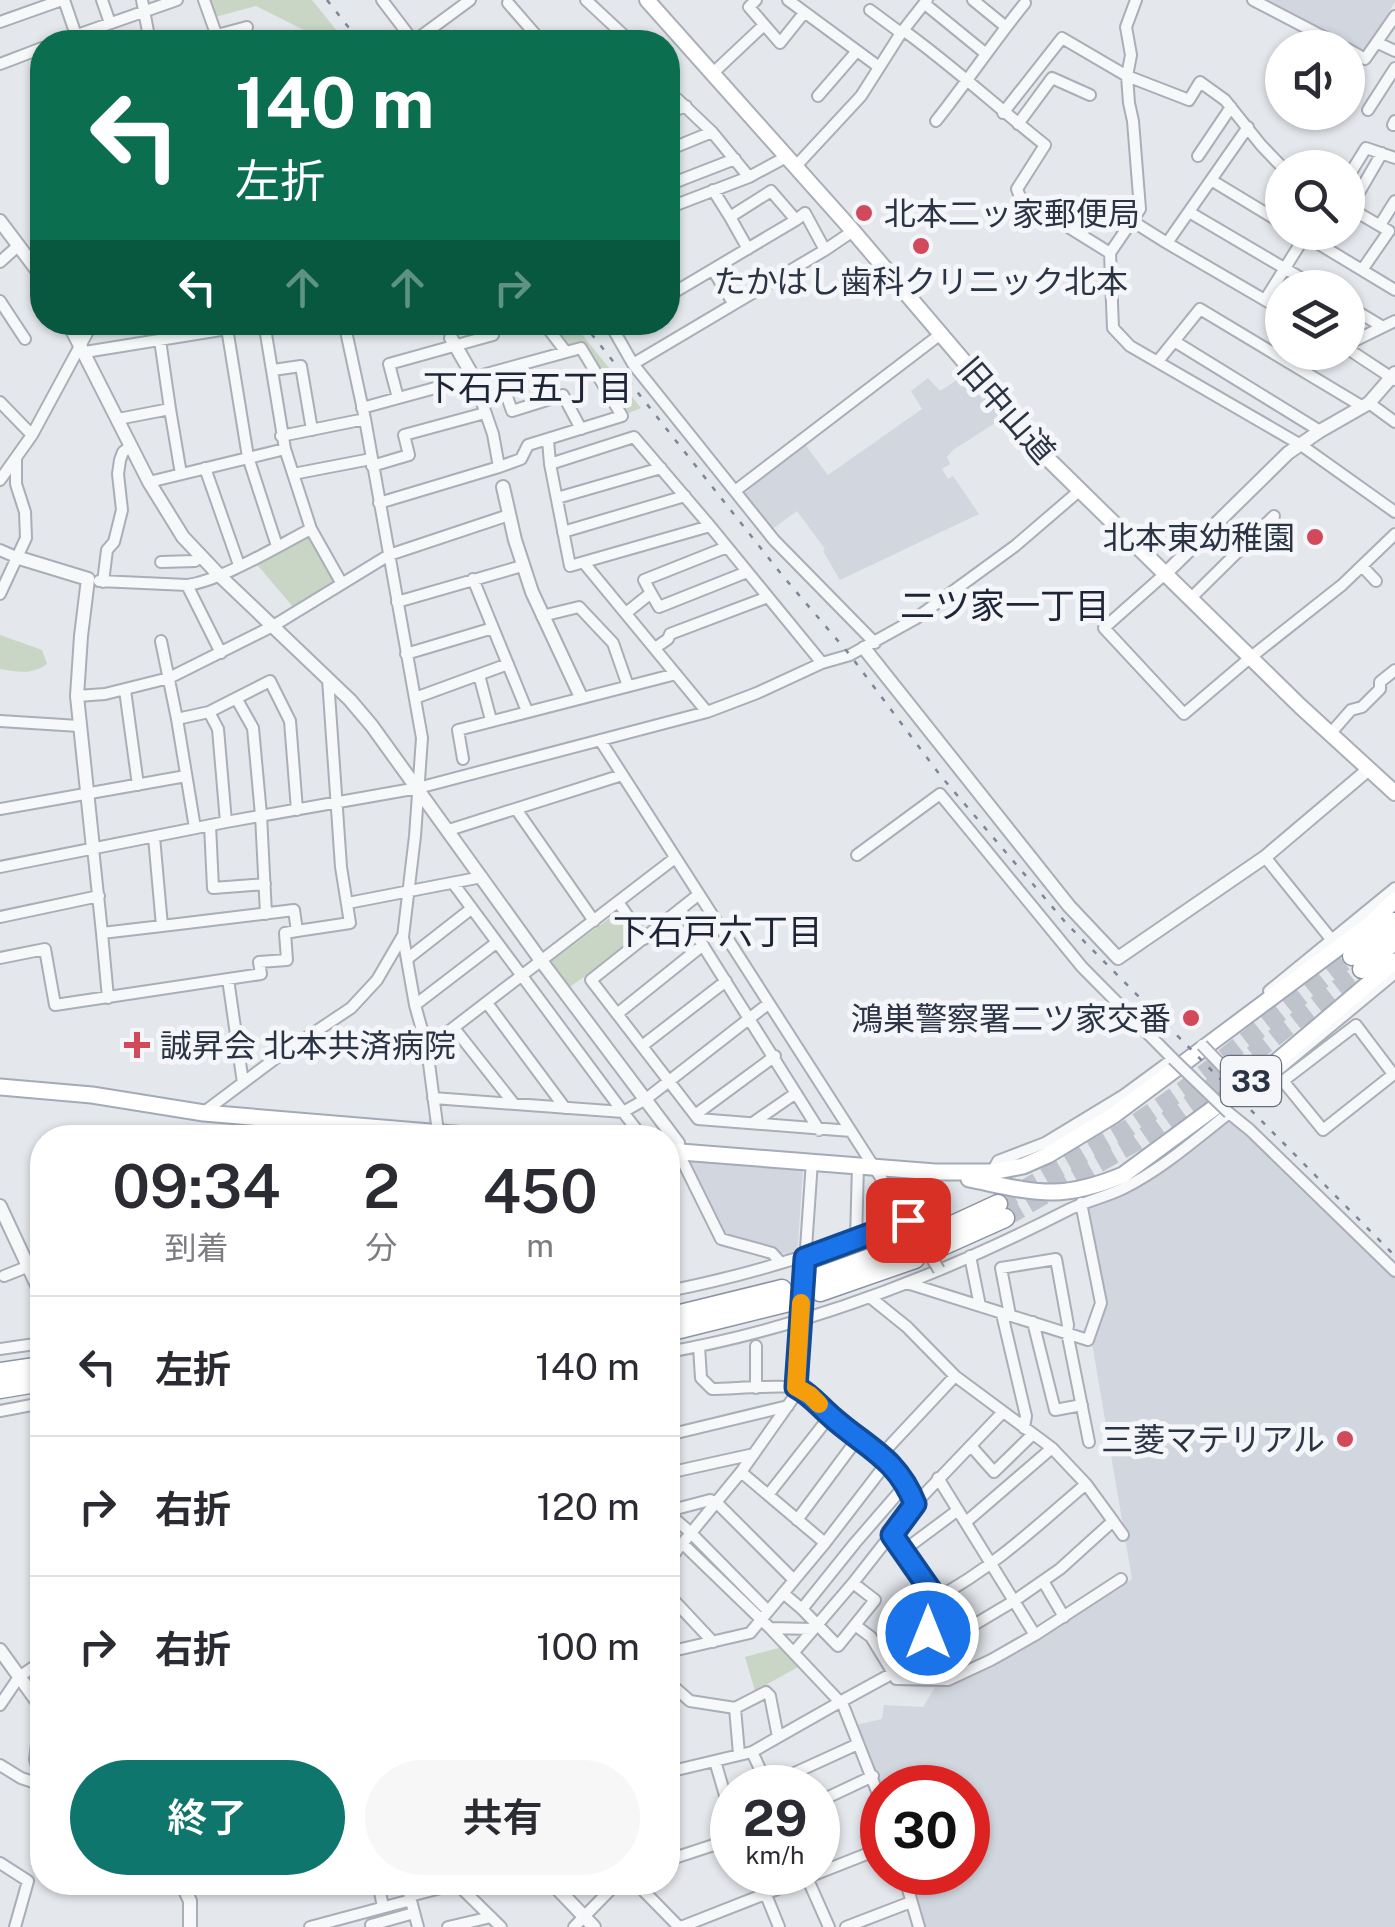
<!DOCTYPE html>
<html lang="ja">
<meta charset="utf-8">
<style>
:root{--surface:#fff;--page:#f7f7f7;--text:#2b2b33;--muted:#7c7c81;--line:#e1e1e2;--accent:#0f766e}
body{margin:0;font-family:"Public Sans","Noto Sans JP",sans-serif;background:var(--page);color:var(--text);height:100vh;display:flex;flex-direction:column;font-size:38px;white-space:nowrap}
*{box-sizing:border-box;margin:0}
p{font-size:32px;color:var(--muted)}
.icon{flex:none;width:55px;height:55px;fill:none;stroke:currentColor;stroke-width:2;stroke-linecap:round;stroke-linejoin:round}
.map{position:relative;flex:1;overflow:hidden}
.side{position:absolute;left:30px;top:1125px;width:650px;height:770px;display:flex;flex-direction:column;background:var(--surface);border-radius:40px;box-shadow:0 2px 8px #0004}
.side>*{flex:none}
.top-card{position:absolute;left:30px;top:30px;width:650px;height:305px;border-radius:40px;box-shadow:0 2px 8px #0004;background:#0b6e4f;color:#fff;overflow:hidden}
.fabs{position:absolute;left:1265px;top:30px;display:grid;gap:20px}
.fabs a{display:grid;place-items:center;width:100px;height:100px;border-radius:50%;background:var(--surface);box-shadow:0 2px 8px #0004;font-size:50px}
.speed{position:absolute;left:710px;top:1765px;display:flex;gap:20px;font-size:50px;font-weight:700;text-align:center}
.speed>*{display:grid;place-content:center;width:130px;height:130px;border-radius:50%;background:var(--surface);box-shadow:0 2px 8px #0004;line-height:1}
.speed small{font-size:25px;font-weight:400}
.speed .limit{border:15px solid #d22;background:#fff;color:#111}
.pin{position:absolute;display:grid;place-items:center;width:85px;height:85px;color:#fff;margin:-42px;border-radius:20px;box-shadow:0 5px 15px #0006}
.me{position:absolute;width:110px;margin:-55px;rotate:0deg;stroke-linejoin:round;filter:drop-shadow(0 0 8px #0008)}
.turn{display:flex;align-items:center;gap:35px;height:210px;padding:0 40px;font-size:45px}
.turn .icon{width:130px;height:130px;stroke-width:2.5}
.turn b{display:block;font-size:70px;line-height:85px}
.lanes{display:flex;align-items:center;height:95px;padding:0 40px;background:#0003;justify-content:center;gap:50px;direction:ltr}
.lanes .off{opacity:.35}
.eta{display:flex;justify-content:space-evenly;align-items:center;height:170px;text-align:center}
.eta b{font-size:60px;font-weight:600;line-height:70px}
.button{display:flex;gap:20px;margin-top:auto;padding:20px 40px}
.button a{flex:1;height:115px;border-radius:60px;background:var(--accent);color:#fff;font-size:40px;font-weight:600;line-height:115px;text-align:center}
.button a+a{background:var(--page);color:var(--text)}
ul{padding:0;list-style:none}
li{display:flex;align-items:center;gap:30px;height:140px;padding:0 40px;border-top:2px solid var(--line)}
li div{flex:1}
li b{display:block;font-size:38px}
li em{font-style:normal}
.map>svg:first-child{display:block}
</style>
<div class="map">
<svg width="1395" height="1927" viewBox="0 0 1395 1927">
<rect width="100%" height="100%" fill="#e4e7ec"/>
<path fill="#d2d6de" d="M1264 0H1395V2L1363 54Z
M966 374 1003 418 953 450 947 457 950 464 942 469 948 479 953 476 979 514 840 580 823 551 825 549 797 511 771 530 745 497V493L804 443 828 475 922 409 911 391 928 378 940 391Z
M1229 1113 1395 1275V1927H924L907 1873 968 1872V1788H882V1795L856 1725 882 1719 884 1705 923 1707 937 1684 964 1678 1015 1652 1132 1579 1092 1343 1104 1302 1086 1202 1118 1193Z
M685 1159 803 1170 797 1257 724 1238Z"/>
<path fill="#c9d6c5" d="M210 0H312L346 42H313L310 33 256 6 215 17Z
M543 323H573L641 408 624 415 578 345 562 348Z
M306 536H310L334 577V581L293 607 254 561Z
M0 635 42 650 47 664C32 675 18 672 0 669Z
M618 912 637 939 567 989 549 963Z
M782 1647 798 1667 755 1691 745 1657Z"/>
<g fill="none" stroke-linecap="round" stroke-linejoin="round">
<path stroke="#bfc3cb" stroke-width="18" stroke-dasharray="18 9" stroke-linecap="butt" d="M998 1204 1127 1129 1183 1090 1352 956
M1005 1218 1136 1142 1195 1100 1362 969"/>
<defs>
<path id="minor" d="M64 0 76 35
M102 0 110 23
M142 0 150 42
M204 0 219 42
M382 0 414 42
M586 0 631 42
M756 0 749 7 780 43 804 13
M788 0 879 67
M973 0 1006 27
M1136 0 1126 27 1131 55 1127 76 1129 103 1133 121 1140 209 1110 253 1113 328 1130 346 1301 445 1395 512
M1253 0 1345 48
M508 3 542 42
M925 4 985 53
M870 10 901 33
M0 22 62 0
M903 30C953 66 997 107 1045 145L1017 189 1020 197 1110 253
M217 35 247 27
M57 42 177 0
M413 42 470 0
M1378 43 1395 51
M1348 49 1365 59 1395 16
M0 64 42 48
M713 73 764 25
M668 83 673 88V95L712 132 749 177 788 156
M818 96 857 51
M1368 110 1395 68
M668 113 686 106
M1003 113 1062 38 1127 76 1189 100 1200 82 1225 100 1261 145 1283 168
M936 121C967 82 994 41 1025 3
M1395 121 1393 125H1395
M1018 124 1052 78 1090 95
M1248 127 1167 243 1282 310
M668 150 712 132
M1198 156 1231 107
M796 166 861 96 901 33 927 0
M1348 177 1366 148 1395 158
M1211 180 1282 223
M668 185 735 159
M713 190 730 217
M1348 207 1389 231 1362 270
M668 208 749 177
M1350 208 1382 153
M1189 212 1318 288
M796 220 805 213 825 250
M1132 221 1167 243
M1380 225 1395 201
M1299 232 1395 290
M0 262 19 245
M713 270 733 303
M668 296 796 220 771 191 730 217 748 249
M1265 300 1305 236
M0 301 25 339
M1348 306 1383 327
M226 322 248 457 277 546
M264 322 285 449 311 529 342 584
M344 322 365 419 422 738 415 836 403 937 415 1005 427 1048 438 1132
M543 322 566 352
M609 322 633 364 774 540 875 643
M345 329 370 322
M1174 341 1320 431
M1348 344 1395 321
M1348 349 1395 380
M85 352 227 329 250 322
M1158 361 1200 309 1363 407
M633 364 825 250 853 231
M273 370 301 366 312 430
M498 371 512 411 563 395 581 429
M477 388 493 434 499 467
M398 398 389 364 493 335
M0 402 32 435
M1369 403 1395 422
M362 408 581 348 622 416 528 445 521 459 499 467 379 503
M170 409 181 474
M118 419 170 409 160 340
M281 436 365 419
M548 440 550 464 570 566 710 526
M550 464 634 437 710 526 822 663
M372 466 409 455 404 435 485 413
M205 468 239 565
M293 474 371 459
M0 480 32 435 93 322
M149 482 285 449
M735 491 942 333
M557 498 661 468
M563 532 685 496
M0 550 16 557
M161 562 195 561 200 557
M584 563 707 712
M1362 566 1376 581
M1166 573 1104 628 1184 714 1251 657 1342 585 1395 534
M473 579 527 711
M99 581 187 585
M103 582 107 550 114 542 122 510 118 474 120 460 123 452 131 446
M651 593 659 607 747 572
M0 594 26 538 25 512 16 484V458
M1191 598 1274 516
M397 602 522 566
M626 613 651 593 644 580 727 547
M542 616 579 607 613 643 628 686
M161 641 177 719 195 828
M655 648 668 639 670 634 768 597
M221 653 187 585C221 581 279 545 311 529
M406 654 493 628
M479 675 491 720
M125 690 138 785
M77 696 105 694 169 678 273 626 389 555 509 515
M236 698 253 728 261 815 266 914
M415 698 508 664
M209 712 218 729 226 822
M177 719 209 712 270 681 290 721 297 810
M0 721 79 726
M1330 734 1351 710 1362 707 1380 689V682L1395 670
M600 740 908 1220C829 1250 750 1275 668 1291
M463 759 458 730 676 674
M0 809 186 776
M516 809 594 921
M210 825 213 888 265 884
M449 830 622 775
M93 848 102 933 162 926
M857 855 940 794 1082 967 1173 1059 1124 1095 1045 1143 998 1161 992 1172
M1265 857 1331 939
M0 867 226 822 418 788 707 712 757 693 822 663 850 655 915 619 1015 546 1079 491
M453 883 623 1112 646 1099 768 1004
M698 895 591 980 698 1119 851 1131
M618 902 644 939
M348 903 482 877
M680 909 819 1130
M0 917 99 896
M297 931 350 923 341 867 328 679
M102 933 108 998
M0 958 45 949 55 1005 261 974 259 962 287 960 285 933 297 931 294 910 162 926 154 837
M407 959 471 909
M228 979 243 1083
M1269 991 1395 888
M487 1003 565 1108
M415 1005 496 943
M617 1014 703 945
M454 1028 514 1104
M642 1046 726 981
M427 1048 675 858
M1393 1074 1356 1025 1283 1081 1323 1130 1395 1073
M1249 1094 1395 973
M433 1098 623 1112 643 1138
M204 1112 276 1058 351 1008 377 980 402 937
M695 1115 775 1056
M754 1122 796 1093
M678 1152 721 1239 772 1253 781 1263
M856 1240 858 1165
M970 1256 980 1306
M4 1276 42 1261
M907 1283 1088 1340 1101 1303 1081 1203
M1002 1314 1026 1416 1024 1428
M1010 1315 1001 1268 1056 1259 1068 1325 1067 1332 1089 1442
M1033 1322 1055 1410 1082 1405
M699 1346 701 1378 712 1389C730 1389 786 1384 799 1388 814 1394 823 1410 835 1419 869 1448 897 1459 915 1504
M756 1346V1388
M0 1349 42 1343
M668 1352C808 1327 941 1275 1068 1210 1086 1201 1106 1197 1124 1188 1162 1169 1196 1139 1229 1113L1250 1130 1395 1271
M0 1411 42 1403
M668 1435 788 1406
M971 1446 994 1472 1032 1435
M882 1454 955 1376
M741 1472 825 1543
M668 1473 754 1454
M938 1478 1035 1635
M768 1495 830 1416
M668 1511 710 1500 716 1502 794 1580
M668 1513 691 1533 768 1611
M668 1519 676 1552
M797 1520 858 1438
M1113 1521 1123 1535
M966 1522 1052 1448
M892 1535 936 1598
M683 1544 770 1628 813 1629
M903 1551 958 1510
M668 1561 741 1472 796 1394 812 1161
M1043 1581 1064 1617
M783 1593 802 1609 838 1646 875 1600 853 1583
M668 1594 713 1642
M802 1609 855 1543 907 1483
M855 1625 871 1637 893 1673 1014 1601 1060 1569 1113 1521 1086 1484 1052 1448 955 1376 907 1327 871 1298
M928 1633 895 1627 898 1609 931 1612
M668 1652 750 1633 825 1543 888 1461
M794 1652 853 1583 915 1504 1002 1413
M928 1652C928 1633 930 1616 936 1598 993 1568 1038 1525 1086 1484
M668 1685 673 1686 690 1701 735 1708 766 1692 770 1696 778 1737
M0 1705 19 1677 42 1661
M735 1708 739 1754
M752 1752 769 1788
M715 1761 732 1819
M0 1765 21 1778 42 1785
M668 1772 752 1752 840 1702 770 1628
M768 1785 858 1744
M818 1802 873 1776
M882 1804 843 1705 840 1702 893 1673 896 1679 948 1680 991 1660 1035 1635 1121 1579
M668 1860 732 1839
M0 1863 28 1881 15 1927
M903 1872 919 1927
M805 1873 829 1927
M378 1882 383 1907
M406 1882 418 1927
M455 1882 501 1927
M635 1882 679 1927
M766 1895 779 1927
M410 1896 456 1884
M371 1925 414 1913
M310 1927 411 1900
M448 1927 491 1917
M574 1927 618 1882
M681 1927 882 1848
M846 1927 911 1902"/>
<path id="tertiary" d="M0 221 42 277
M68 322 149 482 183 537 219 575 350 700 372 726 542 962 678 1143V1152
M451 338 474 378 477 388
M503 487 515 540 532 592 581 697
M16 557 88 579 81 636 77 696 93 848
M1166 573 1288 453 1320 431 1369 403 1395 373
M864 648 1069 906 1118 958 1265 857 1369 769
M0 1206 42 1296
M0 1650 39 1704 42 1714 36 1759 42 1782
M181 1882 190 1901V1927
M551 1882 594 1927"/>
<path id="secondary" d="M647 0 853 231 1042 453 1300 706 1395 793"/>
<path id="primary" d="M0 1087 92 1095 204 1113 502 1138
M668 1151 935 1172H992L1023 1166 1048 1155 1114 1115 1370 924 1395 900
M969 1179C1034 1192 1058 1202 1123 1175L1275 1063 1395 961"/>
<path id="motorway" d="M1352 956 1394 922
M1362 969 1395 940
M933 1234 998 1204
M938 1248 1005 1218
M815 1278 909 1244
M820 1292 915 1259
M668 1317 782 1289
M668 1332 789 1302
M0 1372 42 1366
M0 1389 42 1382"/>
</defs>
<use href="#minor" stroke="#a9aeb7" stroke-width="14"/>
<use href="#tertiary" stroke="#a9aeb7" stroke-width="16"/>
<use href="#secondary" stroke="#a9aeb7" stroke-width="18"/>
<use href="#primary" stroke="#a3abb8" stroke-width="19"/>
<use href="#motorway" stroke="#8b94a3" stroke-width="21"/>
<use href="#minor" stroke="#f7f8fa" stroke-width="10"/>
<use href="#tertiary" stroke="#f7f8fa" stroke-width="12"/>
<use href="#secondary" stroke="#fff" stroke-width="14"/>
<use href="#primary" stroke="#fff" stroke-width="15"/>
<use href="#motorway" stroke="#fff" stroke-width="18"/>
<path stroke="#7d8696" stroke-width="2.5" stroke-dasharray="5 10" stroke-linecap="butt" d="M327 0 360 42
M582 322 782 575 850 655 940 775 1066 923 1395 1256"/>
<defs>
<path id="minor-bridge" d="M1202 1045 1249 1094
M1173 1059 1229 1113
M908 1220 939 1270"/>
</defs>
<use href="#minor-bridge" stroke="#a9aeb7" stroke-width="14" stroke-linecap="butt"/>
<use href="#minor-bridge" stroke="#f7f8fa" stroke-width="10"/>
</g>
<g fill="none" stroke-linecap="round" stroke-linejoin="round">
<defs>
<path id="route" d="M908 1220 805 1258 796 1387C811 1395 820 1407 833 1418 867 1448 897 1458 915 1504L892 1535 936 1598 928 1633"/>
</defs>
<use href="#route" stroke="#114b97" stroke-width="25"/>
<use href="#route" stroke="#1a73e8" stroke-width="18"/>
<path stroke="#f59e0b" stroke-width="18" d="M801 1303 796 1387 810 1395 819 1404"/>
</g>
<g fill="#d1495b" stroke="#f4f6f9" stroke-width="4">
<circle cx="864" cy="213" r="10"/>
<circle cx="921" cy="246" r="10"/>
<circle cx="1315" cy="537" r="10"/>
<circle cx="1191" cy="1018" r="10"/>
<path d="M132 1030h10v10h10v10h-10v10h-10v-10h-10v-10h10z"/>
<circle cx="1345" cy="1439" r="10"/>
</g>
<g text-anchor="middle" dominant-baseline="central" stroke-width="10" stroke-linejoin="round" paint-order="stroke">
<rect fill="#f4f6f9" stroke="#676e7b" stroke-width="2.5" x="1221" y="1056" width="60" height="50" rx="8"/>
<g font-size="30" font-weight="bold" fill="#2b3445">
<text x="1251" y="1081">33</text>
</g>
<g font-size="32" fill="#2b3445" stroke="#f4f6f9" text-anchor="end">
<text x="884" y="213" text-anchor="start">北本二ッ家郵便局</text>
<text x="921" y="281" text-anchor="middle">たかはし歯科クリニック北本</text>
<text x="1295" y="537">北本東幼稚園</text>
<text x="1171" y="1018">鴻巣警察署二ツ家交番</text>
<text x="160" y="1045" text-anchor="start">誠昇会 北本共済病院</text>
<text x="1325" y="1439">三菱マテリアル</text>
</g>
<g font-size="32" fill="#2b3445" stroke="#f4f6f9">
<text transform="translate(1007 410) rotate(49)">旧中山道</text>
</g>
<g font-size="35" fill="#1d2536" stroke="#f4f6f9">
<text x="528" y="387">下石戸五丁目</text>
<text x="1005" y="605">二ツ家一丁目</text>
<text x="718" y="931">下石戸六丁目</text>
</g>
</g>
</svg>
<div class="fabs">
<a><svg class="icon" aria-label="sound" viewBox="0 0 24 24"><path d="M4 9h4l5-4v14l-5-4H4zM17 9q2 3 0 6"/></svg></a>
<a><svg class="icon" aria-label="search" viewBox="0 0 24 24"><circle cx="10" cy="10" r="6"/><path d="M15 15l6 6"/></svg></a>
<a><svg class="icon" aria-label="layers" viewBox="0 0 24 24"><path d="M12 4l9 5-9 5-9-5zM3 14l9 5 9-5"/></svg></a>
</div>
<div class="speed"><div>29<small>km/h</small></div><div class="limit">30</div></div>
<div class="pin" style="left:908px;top:1220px;background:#d93025"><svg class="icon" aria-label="arrive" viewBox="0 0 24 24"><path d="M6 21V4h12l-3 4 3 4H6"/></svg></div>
<svg class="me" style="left:928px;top:1633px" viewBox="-20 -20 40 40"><circle r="17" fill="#1a73e8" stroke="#fff" stroke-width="3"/><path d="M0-11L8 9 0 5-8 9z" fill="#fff"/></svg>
<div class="top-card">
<div class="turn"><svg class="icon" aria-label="left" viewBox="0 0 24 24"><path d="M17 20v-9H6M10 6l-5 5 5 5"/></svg><div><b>140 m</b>左折</div></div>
<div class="lanes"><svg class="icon" aria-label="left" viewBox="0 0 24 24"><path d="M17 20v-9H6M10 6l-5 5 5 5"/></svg><svg class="icon off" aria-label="ahead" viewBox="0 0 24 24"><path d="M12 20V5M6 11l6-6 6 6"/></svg><svg class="icon off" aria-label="ahead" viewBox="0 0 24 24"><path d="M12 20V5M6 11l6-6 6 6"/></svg><svg class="icon off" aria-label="right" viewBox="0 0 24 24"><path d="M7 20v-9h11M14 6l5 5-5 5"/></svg></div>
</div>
<section class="side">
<div class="eta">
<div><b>09:34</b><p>到着</p></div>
<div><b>2</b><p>分</p></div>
<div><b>450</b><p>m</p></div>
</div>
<ul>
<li><svg class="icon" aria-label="left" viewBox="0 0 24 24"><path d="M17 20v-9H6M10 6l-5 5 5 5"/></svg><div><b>左折</b></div><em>140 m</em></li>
<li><svg class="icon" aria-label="right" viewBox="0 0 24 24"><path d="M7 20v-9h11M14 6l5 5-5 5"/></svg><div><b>右折</b></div><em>120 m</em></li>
<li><svg class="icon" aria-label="right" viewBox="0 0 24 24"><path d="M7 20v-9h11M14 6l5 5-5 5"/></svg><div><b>右折</b></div><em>100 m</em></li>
</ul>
<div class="button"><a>終了</a><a>共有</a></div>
</section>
</div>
